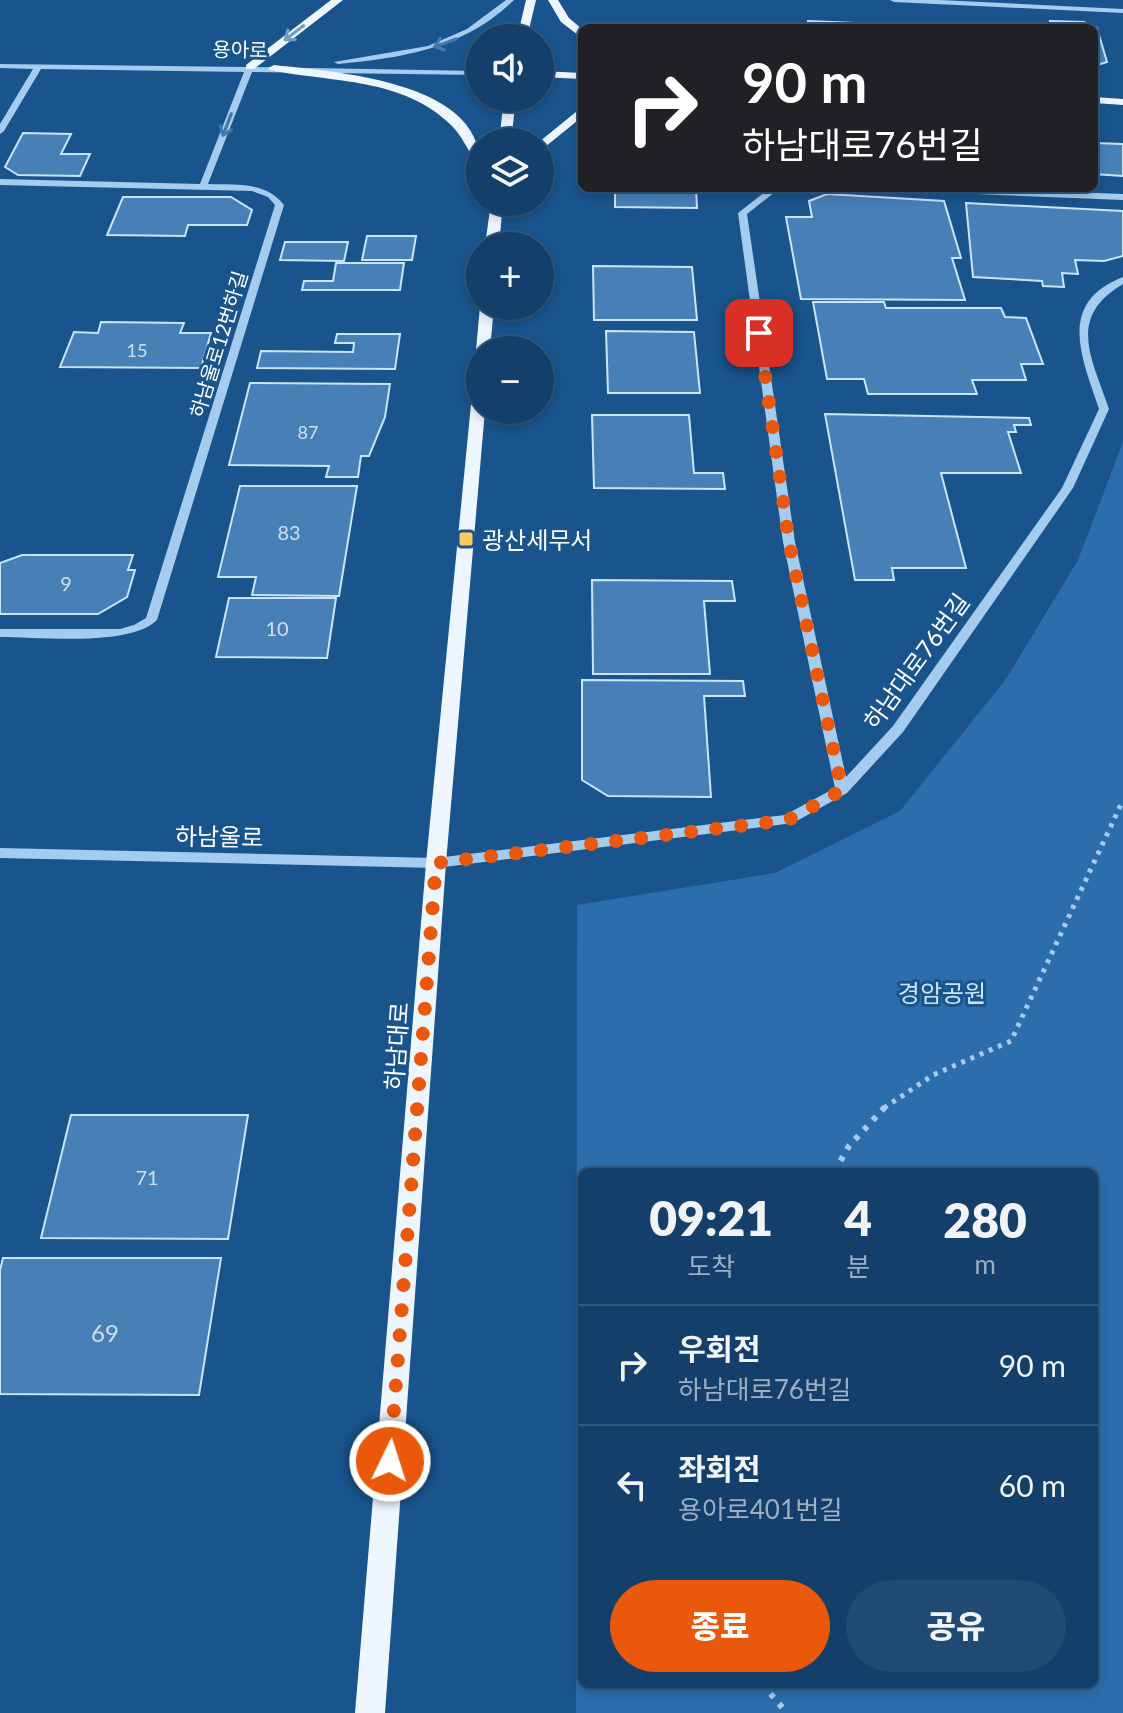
<!DOCTYPE html>
<html lang="ko">
<meta charset="utf-8">
<style>
:root{--surface:#133f6a;--page:#204a72;--text:#f1f3f6;--muted:#9dafc1;--line:#32587e;--accent:#ea580c}
body{margin:0;font-family:Lato,"Noto Sans KR",sans-serif;background:var(--page);color:var(--text);height:100vh;display:flex;flex-direction:column;font-size:30px;white-space:nowrap}
*{box-sizing:border-box;margin:0}
p{font-size:26px;color:var(--muted)}
.icon{flex:none;width:44px;height:44px;fill:none;stroke:currentColor;stroke-width:2;stroke-linecap:round;stroke-linejoin:round}
.map{position:relative;flex:1;overflow:hidden}
.details{position:absolute;left:578px;top:1168px;width:520px;height:520px;display:flex;flex-direction:column;background:var(--surface);border-radius:12px;box-shadow:0 4px 12px #0003,0 0 0 2px var(--line)}
.details>*{flex:none}
.banner{position:absolute;left:578px;top:24px;width:520px;height:168px;border-radius:12px;box-shadow:0 4px 12px #0003,0 0 0 2px var(--line);background:#202124;color:#fff;overflow:hidden}
.buttons{position:absolute;left:466px;top:24px;display:grid;gap:16px}
.buttons a{display:grid;place-items:center;width:88px;height:88px;border-radius:50%;background:var(--surface);box-shadow:0 4px 12px #0003,0 0 0 2px var(--line);font-size:40px}
.pin{position:absolute;display:grid;place-items:center;width:68px;height:68px;color:#fff;margin:-34px;border-radius:16px;box-shadow:0 4px 12px #0006}
.me{position:absolute;width:88px;margin:-44px;rotate:4deg;stroke-linejoin:round;filter:drop-shadow(0 0 6px #0008)}
.turn{display:flex;align-items:center;gap:28px;height:168px;padding:0 32px;font-size:36px}
.turn .icon{width:104px;height:104px;stroke-width:2.5}
.turn b{display:block;font-size:56px;line-height:68px}
.eta{display:flex;justify-content:space-evenly;align-items:center;height:136px;text-align:center}
.eta b{font-size:48px;font-weight:800;line-height:56px}
.cta{display:flex;gap:16px;margin-top:auto;padding:16px 32px}
.cta a{flex:1;height:92px;border-radius:48px;background:var(--accent);color:#fff;font-size:32px;font-weight:800;line-height:92px;text-align:center}
.cta a+a{background:var(--page);color:var(--text)}
ul{padding:0;list-style:none}
li{display:flex;align-items:center;gap:24px;height:120px;padding:0 32px;border-top:2px solid var(--line)}
li div{flex:1}
li b{display:block;font-size:30px}
li em{font-style:normal}
.map>svg:first-child{display:block}
</style>
<div class="map">
<svg width="1123" height="1713" viewBox="0 0 1123 1713">
<rect width="100%" height="100%" fill="#19548d"/>
<path fill="#2c6eab" fill-rule="evenodd" d="M1123 442V1713H576L577 905 775 873 900 811 1006 679 1078 560ZM1094 1172V1684H582V1172Z"/>
<path fill="#4680b7" stroke="#cbe4fa" stroke-width="2" d="M808 21 905 25V28H808Z
M1050 21 1084 22 1097 28 1107 62 1094 66V28H1052Z
M23 133 71 134 61 154H90L80 176 18 175 5 167Z
M1094 143 1123 144V176L1094 174Z
M615 188H696L697 208 615 207Z
M827 194 944 201 961 258H952L965 300 801 299 786 217H812L809 201Z
M123 197H231L252 210 247 225H188L185 236 107 235Z
M966 203 1123 211V256L1104 261 1075 260 1078 274 1062 273 1064 287 1043 286 1042 281 973 277Z
M367 236H416L412 260H362Z
M285 242H348L344 261 280 260Z
M336 263H404L400 290H302L304 281H333Z
M593 266 692 267 697 320H594Z
M813 302H884L886 308H1001L1005 317 1026 318 1043 364H1021L1026 380H972L977 394H868L864 379H827Z
M101 322 184 323 180 333H211L201 368 60 367 74 332 98 333Z
M606 331 694 332 700 393H608Z
M337 334H400L395 369 257 368 261 351 353 352 354 343H335Z
M250 383 390 384 385 417 369 456H361L358 477H326L329 466 229 465Z
M825 414 1029 418 1031 425H1014L1016 432H1008L1021 473H941L966 568H892L894 580H855Z
M592 415H689L694 473H723L725 489 594 488Z
M240 486H357L339 596 252 595 256 577H218Z
M22 555H133L128 570H135L127 597 98 614H0V563Z
M592 580 732 581 735 601H704L710 674H593Z
M229 598H336L327 658 216 657Z
M582 680 743 681 745 696H704L711 797 608 796 582 780Z
M71 1115H248L228 1239 41 1238Z
M3 1258H221L199 1395 0 1394V1270Z"/>
<g fill="none" stroke-linecap="round" stroke-linejoin="round">
<path stroke="#a5cbee" stroke-width="5" stroke-dasharray="4 6" stroke-linecap="butt" d="M884 1108 933 1075 1011 1041 1123 800"/>
<path stroke="#a5cbee" stroke-width="6" stroke-dasharray="5 8" stroke-linecap="butt" d="M834 1172 849 1146 886 1106
M762 1684 787 1713"/>
<path fill="#a5cbee" fill-rule="evenodd" d="M506 0H514C465 48 404 58 338 64L334 62 428 46 467 29Z
M890 0H940L1123 9V13L894 2Z
M0 64 246 67 250 65 254 67 480 71V75L252 72 208 184C237 185 265 181 284 205L157 620C130 647 39 637 0 637V629H120L134 625 146 618 275 205 268 197 252 191 0 185V179L200 184 244 72 41 69 4 131 0 134V124L33 69 0 68Z
M770 188H780L747 214 795 542 846 777 893 726 1062 488 1099 409C1082 358 1056 303 1123 277V284C1066 318 1092 358 1109 409L1073 488 903 732 847 793 793 823 436 868 0 858V848L436 858 785 815 835 788 783 542 738 213Z
M897 188H966L1123 194V200L901 191Z"/>
<path fill="#edf5ff" fill-rule="evenodd" d="M331 0H343L254 69H246V65Z
M526 0H536L527 38H517Z
M548 0H558L569 18 582 29V38L561 22Z
M274 65C333 72 480 80 480 164L476 163C468 150 462 136 452 126 403 77 333 83 270 70L268 68Z
M540 71 582 73V79L540 77Z
M1094 97 1123 99V105L1094 103Z
M504 98H516L511 142H499Z
M582 107V117L540 151 539 142Z
M491 202H503L499 246H485Z
M480 306H494L490 350H480V354L476 350Z
M480 380V410H485L446 863 385 1713H355L426 863 473 384Z"/>
</g>
<defs><path id="oneway-shaft" d="M-6 0H5M1.5-3L5.5 0L1.5 3" fill="none" stroke-width="1.6" stroke-linecap="round" stroke-linejoin="round" transform="scale(2)"/></defs>
<use stroke="#789cc0" href="#oneway-shaft" transform="translate(294 33) rotate(143)"/>
<g stroke="#4378aa">
<use href="#oneway-shaft" transform="translate(445 43) rotate(160)"/>
<use href="#oneway-shaft" transform="translate(227 125) rotate(111)"/>
</g>
<g fill="none" stroke-linecap="round" stroke-linejoin="round">
<path stroke="#ea580c" stroke-width="14" stroke-dasharray="0 25.2" d="M390 1461 436 863 788 820 842 790 789 542 759 333"/>
</g>
<rect fill="#ffc863" stroke="#19548d" stroke-width="3" x="458" y="531" width="16" height="16" rx="4"/>
<g text-anchor="middle" dominant-baseline="central" stroke-width="6" stroke-linejoin="round" paint-order="stroke">
<g font-size="18" fill="#d1dfed">
<text x="137" y="350">15</text>
<text x="308" y="432">87</text>
</g>
<g font-size="20" fill="#fff" stroke="#19548d">
<text transform="translate(240 49) rotate(1)">용아로</text>
<text transform="translate(218 344) rotate(-73)">하남울로12번하길</text>
</g>
<g font-size="20" fill="#d1dfed">
<text x="289" y="532">83</text>
<text x="66" y="583">9</text>
<text x="277" y="628">10</text>
<text x="147" y="1177">71</text>
</g>
<g font-size="24" fill="#fff" stroke="#19548d" text-anchor="start">
<text x="482" y="539">광산세무서</text>
</g>
<g font-size="24" fill="#fff" stroke="#19548d">
<text transform="translate(916 661) rotate(-54)">하남대로76번길</text>
<text transform="translate(219 836) rotate(1)">하남울로</text>
<text transform="translate(396 1046) rotate(-86)">하남대로</text>
</g>
<g font-size="24" fill="#cbe4fa" stroke="#19548d">
<text x="942" y="992">경암공원</text>
</g>
<g font-size="24" fill="#d1dfed">
<text x="105" y="1332">69</text>
</g>
</g>
</svg>
<div class="buttons">
<a><svg class="icon" aria-label="sound" viewBox="0 0 24 24"><path d="M4 9h4l5-4v14l-5-4H4zM17 9q2 3 0 6"/></svg></a>
<a><svg class="icon" aria-label="layers" viewBox="0 0 24 24"><path d="M12 4l9 5-9 5-9-5zM3 14l9 5 9-5"/></svg></a>
<a>+</a>
<a>−</a>
</div>
<div class="pin" style="left:759px;top:333px;background:#d93025"><svg class="icon" aria-label="arrive" viewBox="0 0 24 24"><path d="M6 21V4h12l-3 4 3 4H6"/></svg></div>
<svg class="me" style="left:390px;top:1461px" viewBox="-20 -20 40 40"><circle r="17" fill="#ea580c" stroke="#fff" stroke-width="3"/><path d="M0-11L8 9 0 5-8 9z" fill="#fff"/></svg>
<div class="banner">
<div class="turn"><svg class="icon" aria-label="right" viewBox="0 0 24 24"><path d="M7 20v-9h11M14 6l5 5-5 5"/></svg><div><b>90 m</b>하남대로76번길</div></div>
</div>
<section class="details">
<div class="eta">
<div><b>09:21</b><p>도착</p></div>
<div><b>4</b><p>분</p></div>
<div><b>280</b><p>m</p></div>
</div>
<ul>
<li><svg class="icon" aria-label="right" viewBox="0 0 24 24"><path d="M7 20v-9h11M14 6l5 5-5 5"/></svg><div><b>우회전</b><p>하남대로76번길</p></div><em>90 m</em></li>
<li><svg class="icon" aria-label="left" viewBox="0 0 24 24"><path d="M17 20v-9H6M10 6l-5 5 5 5"/></svg><div><b>좌회전</b><p>용아로401번길</p></div><em>60 m</em></li>
</ul>
<div class="cta"><a>종료</a><a>공유</a></div>
</section>
</div>
